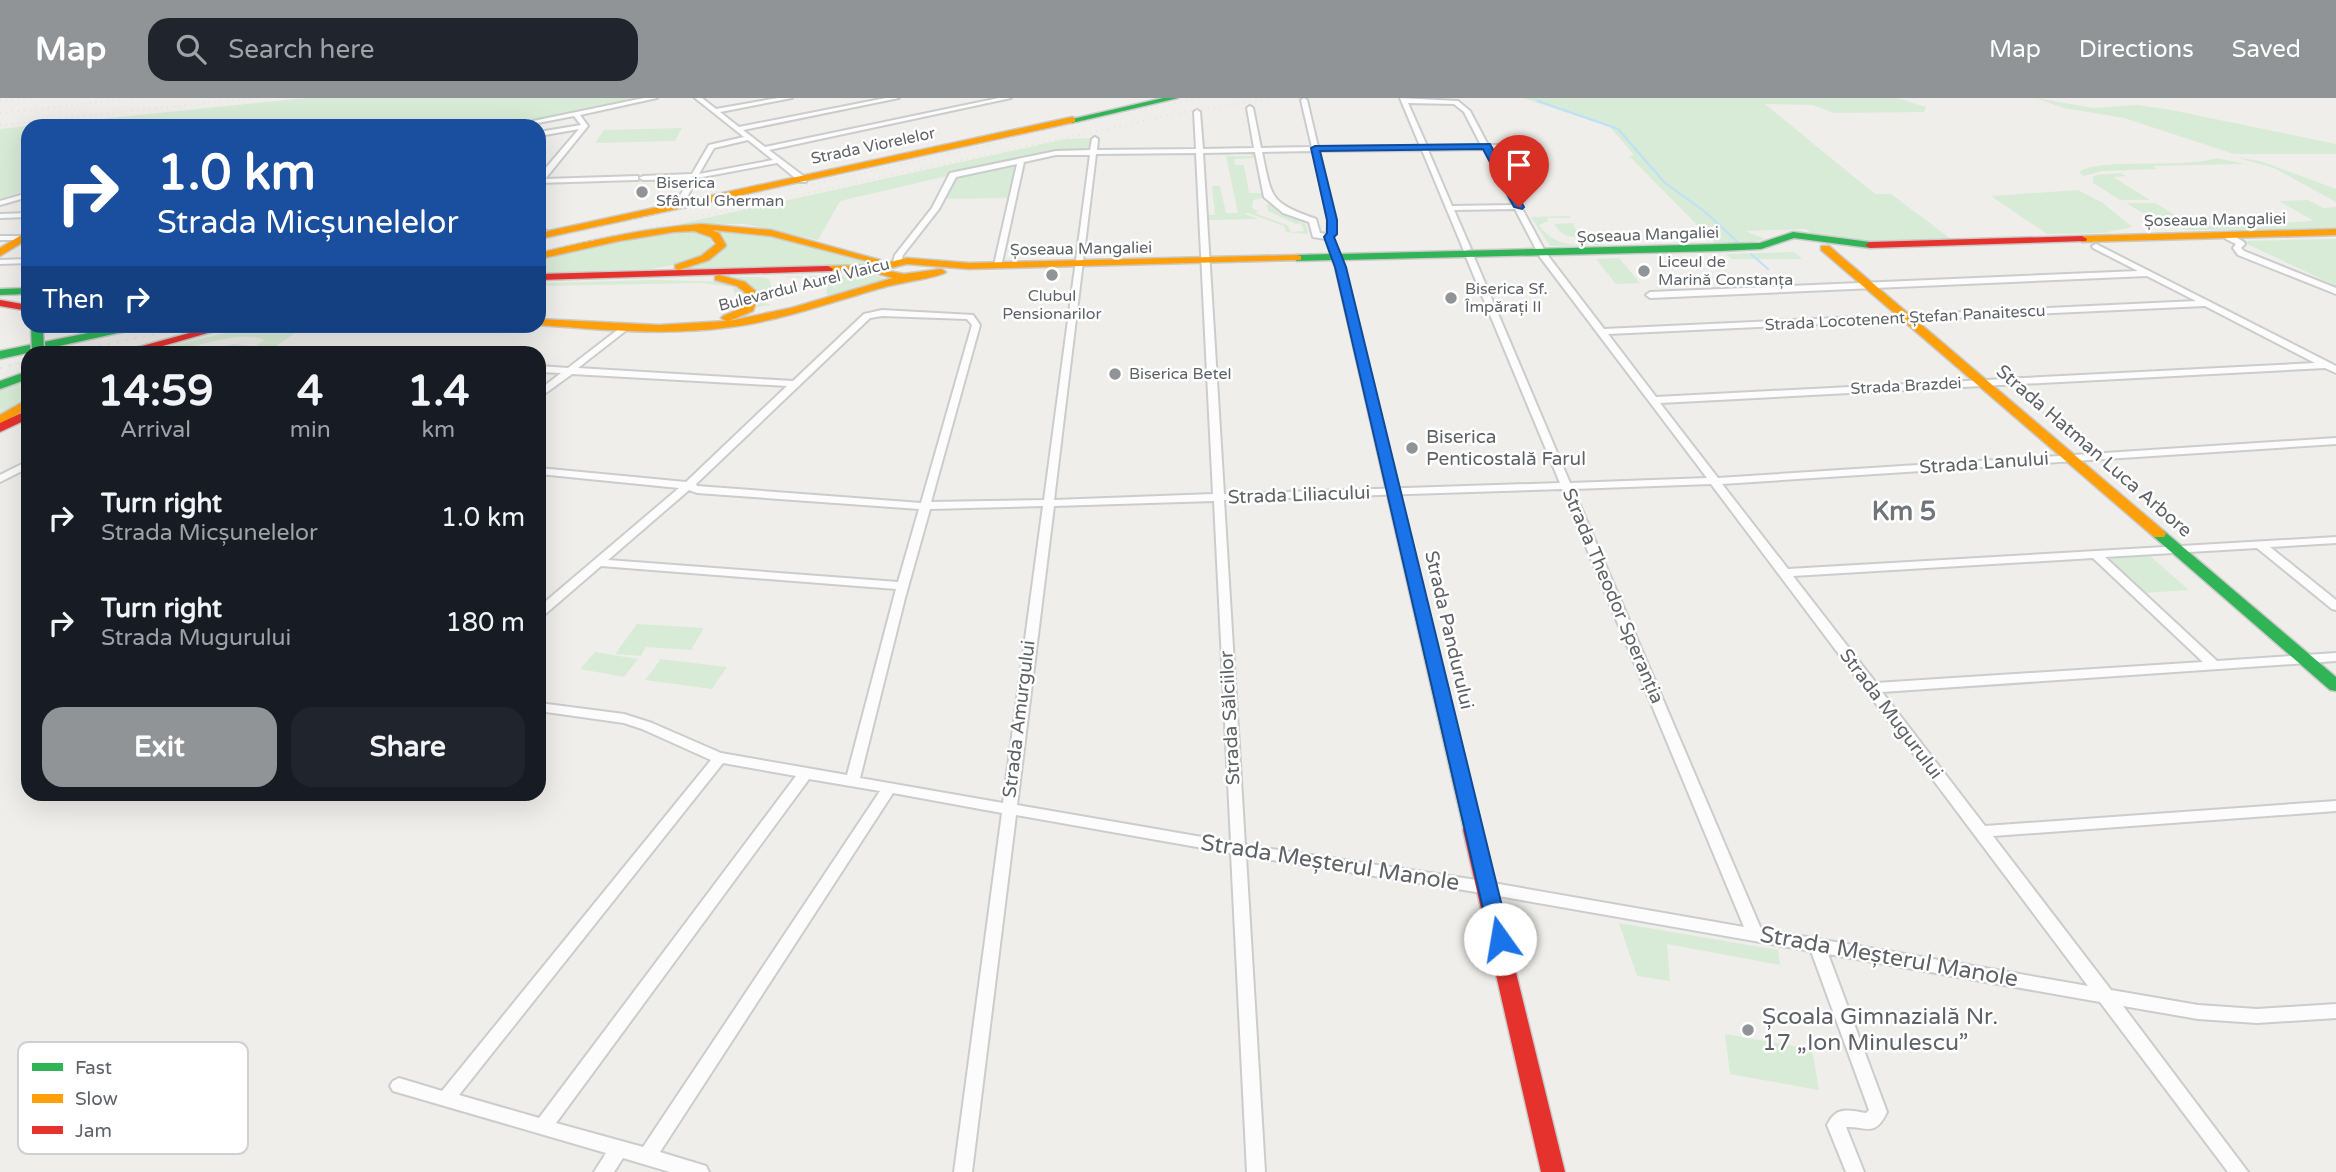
<!DOCTYPE html>
<meta charset="utf-8">
<style>
:root{--surface:#171b24;--page:#20242c;--text:#f1f3f6;--muted:#9ea1a6;--accent:#919496}
body{margin:0;font-family:"Varela Round",sans-serif;background:var(--page);color:var(--text);height:100vh;display:flex;flex-direction:column;font-size:26px;white-space:nowrap}
*{box-sizing:border-box;margin:0}
p{font-size:23px;color:var(--muted)}
.icon{flex:none;width:38px;height:38px;fill:none;stroke:currentColor;stroke-width:2;stroke-linecap:round;stroke-linejoin:round}
.map{position:relative;flex:1;overflow:hidden}
.side{position:absolute;left:21px;top:248px;width:525px;height:455px;display:flex;flex-direction:column;background:var(--surface);border-radius:21px;box-shadow:0 7px 28px #0002}
.side>*{flex:none}
.banner{position:absolute;left:21px;top:21px;width:525px;height:214px;border-radius:21px;box-shadow:0 7px 28px #0002;background:#1a4fa0;color:#fff;overflow:hidden}
.pin{position:absolute;display:grid;place-items:center;width:60px;height:60px;color:#fff;margin:-72px -30px;border-radius:50% 50% 50% 0;rotate:-45deg;box-shadow:0 0 7px #0007}
.pin .icon{rotate:45deg}
.me{position:absolute;width:77px;margin:-38px;rotate:347deg;stroke-linejoin:round;filter:drop-shadow(0 0 5px #0008)}
.turn{display:flex;align-items:center;gap:24px;height:147px;padding:0 21px;font-size:32px}
.turn .icon{width:91px;height:91px;stroke-width:2.5}
.turn b{display:block;font-size:49px;line-height:60px}
.then{display:flex;align-items:center;height:66px;padding:0 21px;background:#0003;gap:14px;font-size:26px}
.eta{display:flex;justify-content:space-evenly;align-items:center;height:119px;text-align:center}
.eta b{font-size:42px;font-weight:700;line-height:49px}
.primary-button{display:flex;gap:14px;margin-top:auto;padding:14px 21px}
.primary-button a{flex:1;height:80px;border-radius:21px;background:var(--accent);color:#fff;font-size:28px;font-weight:700;line-height:80px;text-align:center}
.primary-button a+a{background:var(--page);color:var(--text)}
ul{padding:0;list-style:none}
li{display:flex;align-items:center;gap:21px;height:105px;padding:0 21px}
li div{flex:1}
li b{display:block;font-size:26px}
li em{font-style:normal}
header{display:flex;align-items:center;gap:42px;box-sizing:border-box;height:98px;padding:0 35px;background:var(--accent);color:#fff}
header strong{font-size:33px}
nav{display:flex;gap:38px;margin-inline-start:auto;font-size:24px}
.search{width:490px;height:63px;background:var(--page);display:flex;align-items:center;gap:18px;box-sizing:border-box;padding:0 24px;border-radius:21px;color:var(--muted);font-size:26px}
.map>svg:first-child{display:block}
</style>
<header>
<strong>Map</strong>
<div class="search"><svg class="icon" aria-label="search" viewBox="0 0 24 24"><circle cx="10" cy="10" r="6"/><path d="M15 15l6 6"/></svg>Search here</div>
<nav><a>Map</a><a>Directions</a><a>Saved</a></nav>
</header>
<div class="map">
<svg width="2336" height="1074" viewBox="0 0 2336 1074">
<rect width="100%" height="100%" fill="#efeeea"/>
<path fill="#d8ebd6" d="M306 0H644L502 28H32Z
M1523 0H1897L1926 9 1924 14 1834 15 1813 7 1765 6 1875 96H1891L1951 141 1857 144 1815 138 1806 131 1745 133 1765 141 1747 146 1718 148 1629 58 1634 57 1610 29Z
M2036 0 2093 10 2137 7 2166 11 2336 46V56H2234L2124 20 2064 10Z
M28 28V95L16 96 0 102V31Z
M682 30 675 43 595 45 604 32Z
M1092 40 1089 53 1049 54 1017 61 1007 100 936 101 947 78 840 103 818 142 745 126H679L1066 41Z
M1219 53 1253 54 1254 60 1234 61 1235 67H1244L1249 95H1261L1265 99 1253 102 1252 110 1258 113 1255 115 1287 127 1291 134 1304 133 1301 125 1296 126 1268 113 1267 106H1270L1279 115 1306 126 1308 136 1286 134 1284 128 1248 115 1245 116 1259 121 1209 122V117H1215L1212 88H1220L1226 115H1238L1226 58H1252L1251 55 1219 57Z
M2217 60 2245 66 2153 68 2157 71 2102 73 2084 78 2079 74C2101 59 2184 71 2217 60Z
M2238 60 2260 63 2336 91V104L2274 70Z
M2121 75 2126 78 2113 79 2150 102H2120L2093 85V79L2096 77Z
M2078 92 2103 105 2132 129 2103 135 2047 136 1991 98Z
M2308 102 2323 110 2336 109V131L2188 132 2159 124 2126 105H2155L2195 129 2314 123 2279 103Z
M1569 118 1571 120H1547L1548 123 1539 127C1548 142 1568 150 1589 145L1585 140C1568 138 1562 139 1554 126L1573 125 1578 137 1593 139 1600 147 1550 148 1531 119Z
M661 133H696L710 139 713 148 711 153 685 165 650 171 539 175V159Z
M714 133 776 138 873 166 670 173C687 168 722 164 726 144Z
M2336 141V188L2241 143Z
M1794 154 1802 161H1731L1726 156Z
M1619 160 1640 185 1616 186 1596 161Z
M870 176 890 182 831 199 826 196 830 180 779 179Z
M732 179H759L769 181 774 196 768 197 765 205 771 207 757 209 758 193Z
M657 182 726 184 748 195 735 197 733 189 702 185 539 188V185Z
M257 228H312H305L266 255H246L250 252 226 250 192 255 233 246 255 248 265 242C242 232 197 247 174 255 166 257 155 256 147 256L165 249Z
M28 280V297L25 301 0 319V291Z
M2150 458 2189 492 2143 495 2106 461Z
M637 526 704 530 691 552 646 549 641 558 615 556Z
M595 554 638 561 624 579 580 571Z
M661 561 727 569 712 591 645 582Z
M1619 825 1778 852 1780 867 1667 846 1670 883 1637 878Z
M1725 936 1812 951 1819 992 1730 976Z"/>
<g fill="none" stroke-linecap="round" stroke-linejoin="round">
<path stroke="#bfe0f9" stroke-width="2" d="M1538 3 1618 31 1665 85 1704 113 1741 147
M1751 156 1768 171"/>
<defs>
<path id="street" d="M644 0H657L580 17 588 28 545 81 638 78V82H635L539 85V78L579 31 539 38V34L581 27 574 18 522 28H509Z
M695 0H702L716 11 778 0H792L720 14 739 29 886 0H899L743 32 765 49 999 0H1011L769 52 806 80V84H800L777 65 697 80 686 101 689 107 685 109H682L678 101 690 81 643 82 639 80 643 78 692 76 709 47 744 39ZM748 42 773 62 699 76 714 50Z
M1304 0 1307 2 1318 49 1420 48 1400 0 1458 3 1470 13 1488 47H1539L1540 48 1537 50 1490 51 1546 155 1604 231 2196 203 2147 178 1650 200 1646 197 1650 194 2138 173 2093 150 2092 148 2096 146 2336 268V275L2325 270 1660 305 1718 380 2336 340V346L1722 386 1788 471 2336 439V445L2270 449 2336 502V512L2332 511 2257 450 2105 459 2217 563 2336 555V563L1882 594 1985 728 2336 703V713L1993 738 2111 892 2198 907 2257 911 2336 906V920L2257 925 2198 921 2123 908 2248 1074H2228L2100 904 1828 856 1887 1014C1875 1040 1866 1028 1846 1029L1864 1074H1846L1827 1027C1836 1008 1848 1012 1866 1015L1869 1012 1811 853 1470 793 1246 758 1265 1074H1247L1231 755 1016 717 972 1074H954L1002 715 893 695 660 1054 706 1068 709 1074H670L623 1060 614 1074H594L606 1055 393 993 390 988 393 983 399 980 442 993 711 662 642 631 624 625 539 613V605L624 616 652 625 721 655 847 677 896 491 601 468 543 518 539 519V509L679 390 539 376V370L686 384 787 288 572 276 539 300V292L561 275 539 274V268L568 270 625 226 628 227V231L578 270 793 283 864 216 882 212 973 217 980 227 931 404 1044 402 1090 57H1056L1024 64 1001 169 994 167 1017 66 956 79 939 111 903 157 900 166 893 164 895 157 932 110 950 75 1056 53 1090 52 1092 41 1095 39 1098 41 1097 52 1196 51 1194 14 1197 12 1200 14 1203 51 1254 50 1247 10 1250 8 1253 10 1261 50 1312 49 1301 2ZM1408 5 1454 6 1464 14 1481 47 1427 48ZM1484 51 1513 107 1452 108 1428 52ZM1422 52 1464 153 1471 151 1454 112 1515 111 1540 159 1707 380 1570 385 1474 159 1470 157 1466 159 1560 385 1224 396 1203 55 1255 54 1264 99 1283 115 1309 124 1313 139 1326 141 1330 154 1334 156 1338 154 1333 139 1336 136V122L1319 53ZM1313 53 1328 122 1327 136 1320 135 1316 121C1269 104 1272 101 1262 54ZM1196 55 1213 396 1054 402 1096 56ZM2205 208 2315 265 1656 299 1608 236ZM882 218 967 221 972 227 921 405 697 388 696 386 870 220ZM1711 386 2088 888 1761 831 1573 391ZM1562 391 1744 829 1470 781 1245 747 1224 402ZM689 392 697 395 919 411 898 484 608 462ZM1214 403 1231 744 1017 707 1054 408ZM1043 408 1003 705 860 680 905 500 930 411ZM2093 460 2203 564 1876 585 1793 478ZM723 665 796 678 539 1020 459 997ZM809 681 880 693 643 1049 556 1025Z
M28 95V99L0 107V103Z
M28 115V119L0 120V116Z
M539 127 548 134V138H542L539 134Z
M2226 137H2232L2244 144 2245 146 2241 150 2244 153 2336 190V196L2238 157 2233 150 2236 146 2226 141Z
M0 138H28V142H0Z
M28 161V165L0 166V162Z
M323 253H340L344 256H319Z
M28 363V370L0 384V377Z"/>
<path id="fast" d="M1163 0H1178L1072 25 1068 22Z
M1793 134 1870 144 1875 147 1870 150 1794 140 1761 151 1720 153 1342 162 1481 732 1479 737 1472 739 1465 737 1335 169 1332 162 1297 163 1292 160 1297 157 1330 156V152L1334 151 1340 156 1760 145Z
M28 190V196L0 197V191Z
M122 228H142L136 231 0 261V253Z
M28 273V281L0 291V283Z
M2159 432 2164 433 2336 579V593L2330 592 2154 439 2152 436Z"/>
<path id="slow" d="M1072 19 1075 20V24L539 141V135Z
M701 126 771 132 880 162 875 165 771 138 712 132 719 135 726 147 725 149 709 162 679 172 675 171V167L701 158 716 146 711 139 694 133 674 134 619 143 539 161V155C593 142 646 130 701 126Z
M2336 131V137L2082 144 2077 141 2082 138Z
M28 133V141L0 158V150Z
M1821 148H1829L2164 433 2166 436 2164 439H2154L1821 152Z
M1297 157 1301 158V162L969 171 907 166 883 172 904 176 941 171 946 174C940 179 898 185 885 189 834 203 784 222 731 229 667 238 603 232 539 227V221L659 227 726 223 721 220 723 218 744 209 748 197 737 188 715 182V178L719 177 745 184 759 196 753 213 729 223 791 210 893 180 869 173H824L823 171 828 168 877 167 907 160 969 165Z
M28 301V310L0 327V317Z"/>
<path id="jam" d="M2082 138 2087 141 2086 143 1870 150 1865 147 1870 144Z
M828 168 833 171 832 173 539 182V176Z
M0 202 28 207V213L0 208Z
M215 228H232L135 256H113Z
M28 312V321L0 334V325Z
M1472 725 1479 727 1481 732 1565 1074H1541L1463 732 1465 727Z"/>
</defs>
<use href="#street" stroke="#cbcccc" stroke-width="4"/>
<use href="#fast" stroke="#cacacb" stroke-width="3"/>
<use href="#slow" stroke="#cacacb" stroke-width="3"/>
<use href="#jam" stroke="#cacacb" stroke-width="3"/>
<use href="#street" fill="#fdfcfc" fill-rule="evenodd"/>
<use href="#fast" fill="#30b455" fill-rule="evenodd"/>
<use href="#slow" fill="#ff9f0a" fill-rule="evenodd"/>
<use href="#jam" fill="#e5322d" fill-rule="evenodd"/>
<path stroke="#e4e4e4" stroke-width="2" stroke-dasharray="1 5" stroke-linecap="butt" d="M0 3 29 0
M1145 12 1196 0
M0 15 139 0
M0 27 253 0
M1005 41 1152 9
M789 91 1015 41
M632 122 796 87
M539 143 601 129
M539 153 1190 13 1275 0"/>
<path stroke="#e4e4e4" stroke-width="2.5" stroke-dasharray="2 7" stroke-linecap="butt" d="M47 256 71 250
M64 256 191 228
M0 270 28 263"/>
<defs>
<path id="fast-bridge" d="M37 228 38 256"/>
</defs>
<use href="#fast-bridge" stroke="#cacacb" stroke-width="15" stroke-linecap="butt"/>
<use href="#fast-bridge" stroke="#30b455" stroke-width="12"/>
</g>
<path fill="#1a73e8" stroke="#114b97" stroke-width="2" d="M1490 46 1524 109 1522 111 1514 109 1483 51 1320 53 1337 122V136L1334 139 1346 169 1510 841 1507 846 1500 849 1493 846 1490 841 1335 169 1324 139 1327 135V122L1311 50 1315 48Z"/>
<g fill="#919496" stroke="#fff" stroke-width="2.5">
<circle cx="642" cy="94" r="7"/>
<circle cx="1644" cy="173" r="7"/>
<circle cx="1052" cy="177" r="7"/>
<circle cx="1451" cy="200" r="7"/>
<circle cx="1115" cy="276" r="7"/>
<circle cx="1412" cy="350" r="7"/>
<circle cx="1748" cy="932" r="7"/>
</g>
<g text-anchor="middle" dominant-baseline="central" stroke-width="5" stroke-linejoin="round" paint-order="stroke">
<g font-size="16" fill="#5f6368" stroke="#fff">
<text transform="translate(873 48) rotate(-12)">Strada Viorelelor</text>
<text transform="translate(2215 122) rotate(-1)">Șoseaua Mangaliei</text>
<text transform="translate(1648 137) rotate(-2)">Șoseaua Mangaliei</text>
<text transform="translate(1081 151) rotate(-1)">Șoseaua Mangaliei</text>
<text transform="translate(804 187) rotate(-14)">Bulevardul Aurel Vlaicu</text>
<text transform="translate(1905 220) rotate(-3)">Strada Locotenent Ștefan Panaitescu</text>
<text transform="translate(1906 288) rotate(-3)">Strada Brazdei</text>
</g>
<g font-size="16" fill="#5f6368" stroke="#fff" text-anchor="start">
<text x="656" y="85">Biserica<tspan x="656" dy="18">Sfântul Gherman</tspan></text>
<text x="1658" y="164">Liceul de<tspan x="1658" dy="18">Marină Constanța</tspan></text>
<text x="1465" y="191">Biserica Sf.<tspan x="1465" dy="18">Împărați II</tspan></text>
<text x="1052" y="198" text-anchor="middle">Clubul<tspan x="1052" dy="18">Pensionarilor</tspan></text>
<text x="1129" y="276">Biserica Betel</text>
</g>
<g font-size="19" fill="#5f6368" stroke="#fff" text-anchor="start">
<text x="1426" y="339">Biserica<tspan x="1426" dy="22">Penticostală Farul</tspan></text>
</g>
<g font-size="19" fill="#5f6368" stroke="#fff">
<text transform="translate(2094 353) rotate(41)">Strada Hatman Luca Arbore</text>
<text transform="translate(1984 365) rotate(-4)">Strada Lanului</text>
<text transform="translate(1299 397) rotate(-2)">Strada Liliacului</text>
<text transform="translate(1613 498) rotate(67)">Strada Theodor Speranția</text>
<text transform="translate(1449 532) rotate(77)">Strada Pandurului</text>
<text transform="translate(1891 616) rotate(53)">Strada Mugurului</text>
<text transform="translate(1230 620) rotate(-93)">Strada Sălciilor</text>
<text transform="translate(1019 621) rotate(-83)">Strada Amurgului</text>
</g>
<g font-size="23" fill="#5f6368" stroke="#fff">
<text transform="translate(1330 765) rotate(9)">Strada Meșterul Manole</text>
<text transform="translate(1889 859) rotate(10)">Strada Meșterul Manole</text>
</g>
<g font-size="23" fill="#5f6368" stroke="#fff" text-anchor="start">
<text x="1762" y="919">Școala Gimnazială Nr.<tspan x="1762" dy="26">17 „Ion Minulescu”</tspan></text>
</g>
<g font-size="26" font-weight="bold" fill="#70757a" stroke="#fff">
<text x="1904" y="413">Km 5</text>
</g>
</g>
<rect x="18" y="944" width="230" height="112" rx="10" fill="#fff" stroke="#cfd0d2" stroke-width="2"/>
<rect x="32" y="965" width="31" height="8" fill="#30b455"/>
<rect x="32" y="996" width="31" height="9" fill="#ff9f0a"/>
<rect x="32" y="1028" width="31" height="8" fill="#e5322d"/>
<g font-size="19" fill="#5f6368">
<text x="75" y="976">Fast</text>
<text x="75" y="1007">Slow</text>
<text x="75" y="1039">Jam</text>
</g>
</svg>
<div class="pin" style="left:1519px;top:109px;background:#d93025"><svg class="icon" aria-label="arrive" viewBox="0 0 24 24"><path d="M6 21V4h12l-3 4 3 4H6"/></svg></div>
<svg class="me" style="left:1500px;top:841px" viewBox="-20 -20 40 40"><circle r="19" fill="#fff"/><path d="M0-13L10 11 0 6-10 11z" fill="#1a73e8"/></svg>
<div class="banner">
<div class="turn"><svg class="icon" aria-label="right" viewBox="0 0 24 24"><path d="M7 20v-9h11M14 6l5 5-5 5"/></svg><div><b>1.0 km</b>Strada Micșunelelor</div></div>
<div class="then">Then<svg class="icon" aria-label="right" viewBox="0 0 24 24"><path d="M7 20v-9h11M14 6l5 5-5 5"/></svg></div>
</div>
<section class="side">
<div class="eta">
<div><b>14:59</b><p>Arrival</p></div>
<div><b>4</b><p>min</p></div>
<div><b>1.4</b><p>km</p></div>
</div>
<ul>
<li><svg class="icon" aria-label="right" viewBox="0 0 24 24"><path d="M7 20v-9h11M14 6l5 5-5 5"/></svg><div><b>Turn right</b><p>Strada Micșunelelor</p></div><em>1.0 km</em></li>
<li><svg class="icon" aria-label="right" viewBox="0 0 24 24"><path d="M7 20v-9h11M14 6l5 5-5 5"/></svg><div><b>Turn right</b><p>Strada Mugurului</p></div><em>180 m</em></li>
</ul>
<div class="primary-button"><a>Exit</a><a>Share</a></div>
</section>
</div>
